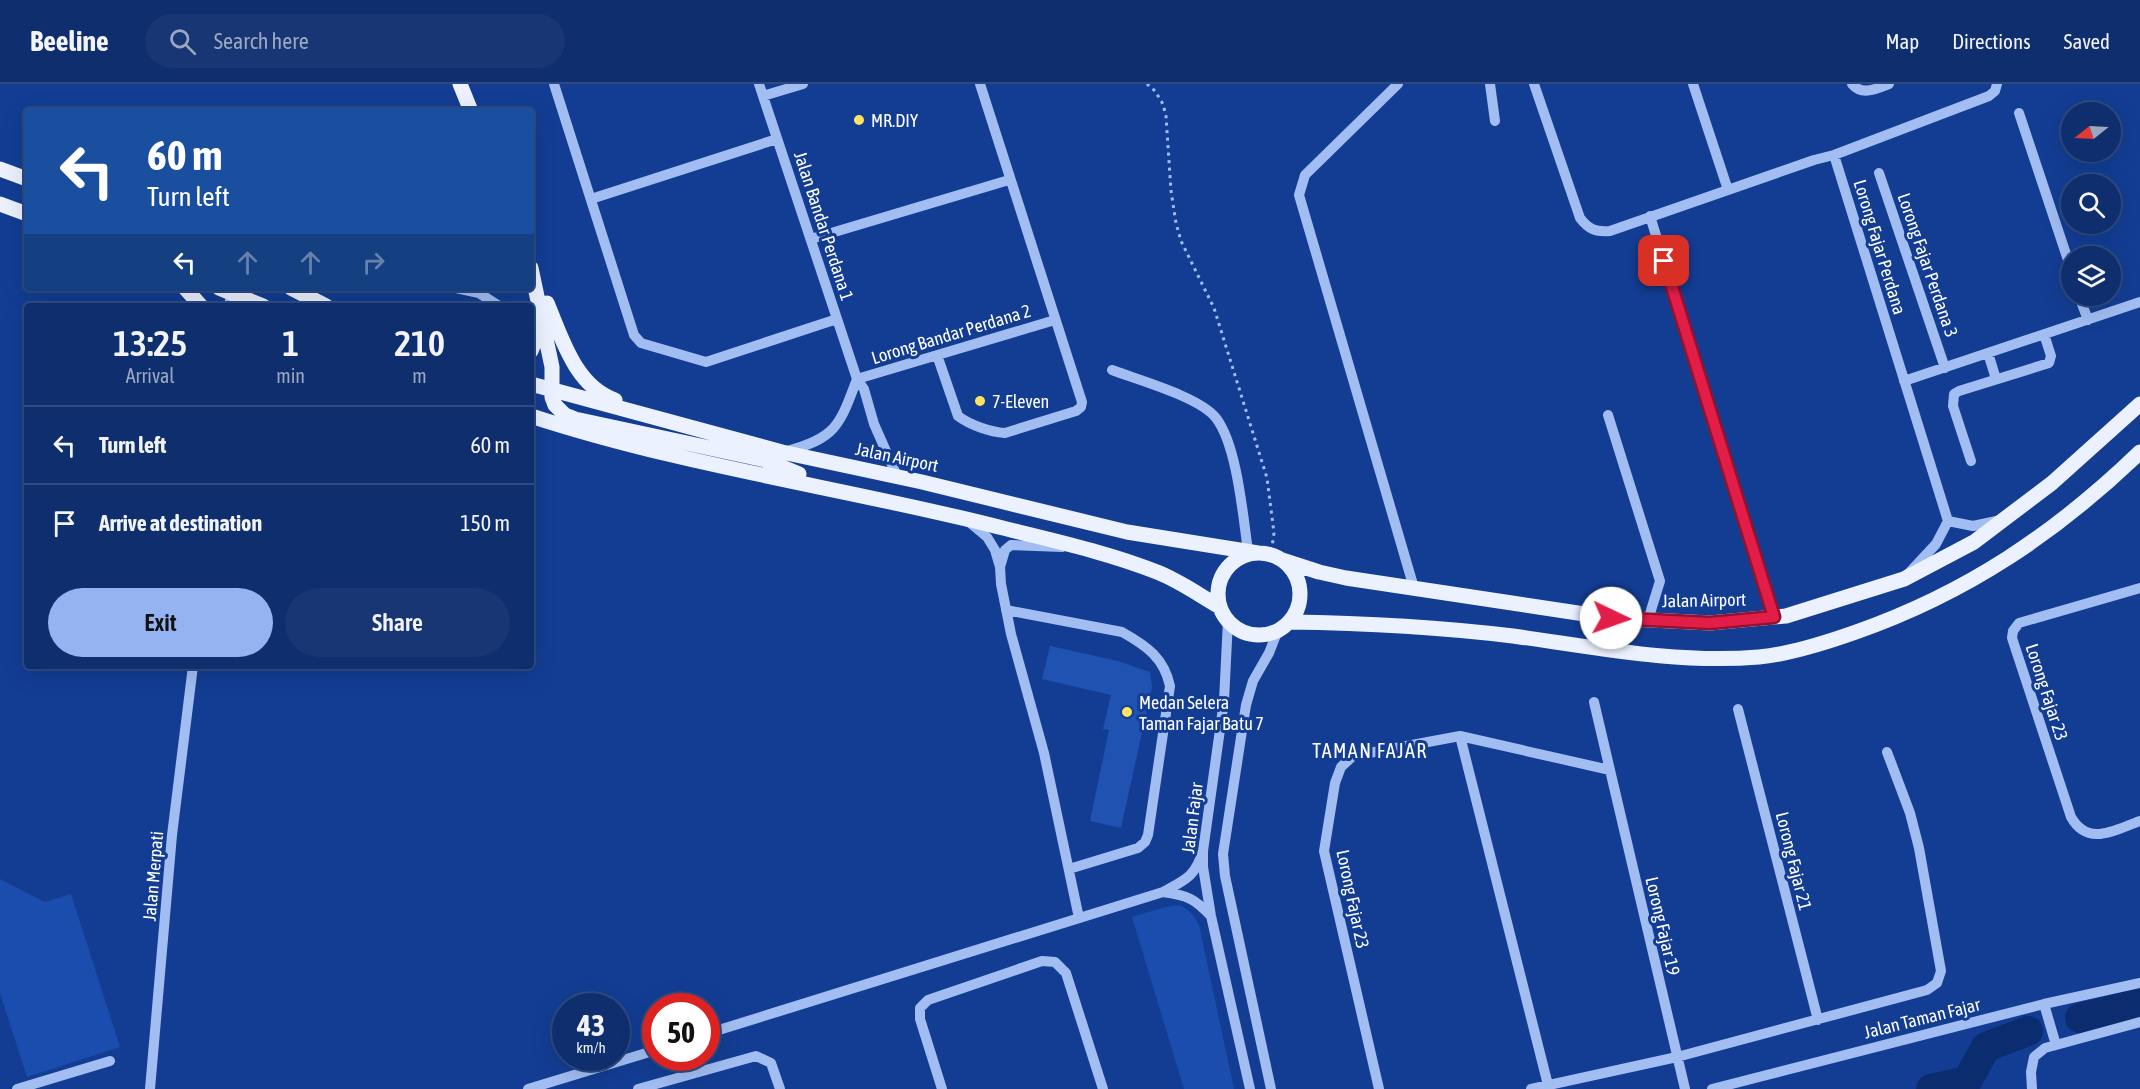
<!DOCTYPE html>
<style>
:root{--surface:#0e2e6e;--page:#173673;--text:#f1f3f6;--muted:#9ba8c2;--line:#2e4a81;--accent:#95b2f1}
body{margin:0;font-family:"Asap Condensed",sans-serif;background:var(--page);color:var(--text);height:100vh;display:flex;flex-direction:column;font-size:22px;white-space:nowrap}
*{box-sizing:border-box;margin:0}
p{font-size:20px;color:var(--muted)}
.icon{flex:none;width:33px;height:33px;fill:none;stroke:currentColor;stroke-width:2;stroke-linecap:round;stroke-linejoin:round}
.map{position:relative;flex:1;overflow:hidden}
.panel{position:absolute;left:24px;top:219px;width:510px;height:366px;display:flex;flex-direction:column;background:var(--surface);border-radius:6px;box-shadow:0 6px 24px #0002,0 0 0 2px var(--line)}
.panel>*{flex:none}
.banner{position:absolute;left:24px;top:24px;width:510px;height:183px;border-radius:6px;box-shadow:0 6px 24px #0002,0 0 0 2px var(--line);background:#1a4fa0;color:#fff;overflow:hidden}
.needle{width:39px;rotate:252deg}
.tools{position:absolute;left:2061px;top:18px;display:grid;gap:12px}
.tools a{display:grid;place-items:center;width:60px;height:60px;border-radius:50%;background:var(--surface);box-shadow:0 6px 24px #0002,0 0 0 2px var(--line);font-size:30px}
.speed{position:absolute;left:552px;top:909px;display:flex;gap:12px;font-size:30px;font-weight:700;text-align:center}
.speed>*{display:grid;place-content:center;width:78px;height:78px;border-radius:50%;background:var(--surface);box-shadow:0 6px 24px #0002,0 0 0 2px var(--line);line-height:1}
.speed small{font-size:15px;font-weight:400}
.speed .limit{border:9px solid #d22;background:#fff;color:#111}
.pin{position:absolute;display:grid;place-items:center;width:51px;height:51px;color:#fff;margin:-26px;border-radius:12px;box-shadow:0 3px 9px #0006}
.me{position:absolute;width:66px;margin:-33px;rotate:93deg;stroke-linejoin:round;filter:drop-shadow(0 0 4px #0008)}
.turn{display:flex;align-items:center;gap:21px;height:126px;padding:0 24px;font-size:27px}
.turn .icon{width:78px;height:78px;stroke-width:2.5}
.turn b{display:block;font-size:42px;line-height:51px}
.lanes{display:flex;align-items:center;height:57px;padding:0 24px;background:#0003;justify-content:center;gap:30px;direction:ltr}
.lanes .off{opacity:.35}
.eta{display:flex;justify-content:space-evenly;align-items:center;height:102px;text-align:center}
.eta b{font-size:36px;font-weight:600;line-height:42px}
.primary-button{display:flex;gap:12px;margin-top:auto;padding:12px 24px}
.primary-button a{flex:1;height:69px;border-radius:36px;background:var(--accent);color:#111;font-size:24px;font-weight:600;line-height:69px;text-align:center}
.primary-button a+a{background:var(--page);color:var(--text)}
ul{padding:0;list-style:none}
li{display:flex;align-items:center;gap:18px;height:78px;padding:0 24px;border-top:2px solid var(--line)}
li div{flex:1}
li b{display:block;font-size:22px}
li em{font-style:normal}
header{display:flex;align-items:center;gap:36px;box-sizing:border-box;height:84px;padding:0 30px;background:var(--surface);border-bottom:2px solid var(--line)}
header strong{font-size:28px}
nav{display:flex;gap:33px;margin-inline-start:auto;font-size:21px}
.search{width:420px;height:54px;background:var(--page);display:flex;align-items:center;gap:15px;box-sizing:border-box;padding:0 21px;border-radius:33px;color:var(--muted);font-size:22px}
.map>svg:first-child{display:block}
</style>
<header>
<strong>Beeline</strong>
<div class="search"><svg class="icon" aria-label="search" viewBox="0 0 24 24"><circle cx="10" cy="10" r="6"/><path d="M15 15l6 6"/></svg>Search here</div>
<nav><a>Map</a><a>Directions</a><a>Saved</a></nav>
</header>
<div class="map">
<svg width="2140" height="1005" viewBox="0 0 2140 1005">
<rect width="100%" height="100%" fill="#133d93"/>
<path fill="#1a4dad" d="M0 795 45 818 71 810 120 963 27 993 0 909Z
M1179 821C1189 825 1194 831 1199 841L1234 1005H1184L1132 833 1165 823Z"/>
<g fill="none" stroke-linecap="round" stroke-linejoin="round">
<path stroke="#0b2c6f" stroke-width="30" d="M2080 934 2140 919
M1931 1005 1967 997 1986 963 2028 947"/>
</g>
<path fill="#2052b2" d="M1050 562 1118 577 1150 588 1152 603 1121 744 1090 737 1109 646 1103 645 1111 611 1042 595Z"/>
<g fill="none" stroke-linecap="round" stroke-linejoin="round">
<path stroke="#a1bdf2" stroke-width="3" stroke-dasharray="3 4.5" stroke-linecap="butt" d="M1147 0 1155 7 1163 20 1166 32 1171 107 1176 139 1181 157 1214 224 1267 394 1274 449 1272 463"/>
<path stroke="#a1bdf2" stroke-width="10" d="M554 0 634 251 641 259 706 278 837 235
M759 0 857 295 864 305 874 340 897 392
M1398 0 1305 91 1299 111 1414 504
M1490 0 1495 37
M1534 0 1580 134C1589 146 1596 148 1610 147L1814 76 1834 71 1989 12 1995 7 1997 0
M1693 0 1728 106
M1852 0C1862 12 1876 5 1889 0
M763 12 803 0
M2019 29 2072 188
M1834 71 1948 437
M1879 89 1945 284
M591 115 777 55
M1650 132 1774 533
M811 155 1009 96
M456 204 479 209 499 222
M2079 212 2088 236
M229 222 232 204
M1988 269 1996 295
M937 271 958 332C970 341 990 348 1005 349L1076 327 1081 323 1082 318 980 0
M1112 286C1138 296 1200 313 1216 334 1237 361 1243 432 1248 467
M857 295 1055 236
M1904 297 2140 218
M1608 331 1660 497 1648 536
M787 367C837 354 840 340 857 295
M1971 377 1953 322 1954 310 1959 307 2049 279 2051 272 2044 250
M1948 437 1973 442 2001 436
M969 438 987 453 995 466 1000 483 1001 500 1011 550 1044 669 1079 834
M1000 483 1005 466 1011 461 1062 463
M1909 489 1936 460 1948 437
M2140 504 2019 539 2013 547 2012 554 2071 733C2088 763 2114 746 2140 737
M1006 526 1122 548C1147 562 1164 574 1170 602L1148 751 1145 758 1138 764 1069 785
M1228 536 1224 617 1203 767V783L1211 832 1250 1005
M1594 618 1685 1005
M1738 625 1818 936
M1460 652 1548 1001
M1163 808C1187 811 1195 815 1211 832
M2044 920 2056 961
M706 950 1163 808C1185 796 1195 793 1203 767
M17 1005 110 977
M150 1005 172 751 193 582
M528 1005 656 966
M638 1005 756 972 771 979 780 1005
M942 1005 920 935V924L928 916 1042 877 1055 878 1066 889 1103 1005
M1271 1005 1225 792 1223 770 1246 621 1253 597 1269 569 1278 546
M1379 1005 1324 767 1335 699 1341 683 1353 672 1460 652 1610 686
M1531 1005 1677 973 1927 906 1937 899 1941 887 1919 764 1910 729 1887 668
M1712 1005 2044 920 2140 899
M2032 1005 2031 988 2034 973 2045 964 2140 938"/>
<path stroke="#ecf1ff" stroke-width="15" d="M460 0 471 27
M0 85 27 95
M0 120 27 130
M531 184 552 283V313L555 321 565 331 575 335 765 376 799 390
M185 204 201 222
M219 204 263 222
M291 204 326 222
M547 219C562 254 575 302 615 316
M531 267 538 250 537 237
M531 300 782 368 922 398 1127 448 1258 469
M531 332C681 381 838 403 991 441 1046 455 1104 467 1157 488 1180 497 1199 511 1220 523
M1218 510a41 41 0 1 1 82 0a41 41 0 1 1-82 0Z
M1282 476 1319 488 1346 494 1611 534 1710 539 1786 532 1904 495 1974 458 2052 399 2140 320
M1289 538C1364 539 1438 543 1513 552 1594 563 1676 580 1759 573 1791 570 1825 559 1856 548 1967 509 2056 449 2140 368"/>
</g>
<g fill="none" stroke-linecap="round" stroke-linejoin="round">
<defs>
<path id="route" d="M1611 534 1710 539 1774 533 1664 177"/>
</defs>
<use href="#route" stroke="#92132f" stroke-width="15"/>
<use href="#route" stroke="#e11d48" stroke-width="10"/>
</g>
<g fill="#ffe262" stroke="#133d93" stroke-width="2">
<circle cx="859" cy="36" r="6"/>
<circle cx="980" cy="317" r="6"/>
<circle cx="1127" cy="628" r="6"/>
</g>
<g text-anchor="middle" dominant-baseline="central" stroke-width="6" stroke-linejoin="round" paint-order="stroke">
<g font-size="18" fill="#fff" stroke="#133d93" text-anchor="start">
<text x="871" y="36">MR.DIY</text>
<text x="992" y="317">7-Eleven</text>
<text x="1139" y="618">Medan Selera<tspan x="1139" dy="21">Taman Fajar Batu 7</tspan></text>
</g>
<g font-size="18" fill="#fff" stroke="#133d93">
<text transform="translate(824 142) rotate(72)">Jalan Bandar Perdana 1</text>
<text transform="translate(1880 163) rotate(73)">Lorong Fajar Perdana</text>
<text transform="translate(1928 181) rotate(71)">Lorong Fajar Perdana 3</text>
<text transform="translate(951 250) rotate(-17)">Lorong Bandar Perdana 2</text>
<text transform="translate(897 373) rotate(12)">Jalan Airport</text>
<text transform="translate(1704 516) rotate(-1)">Jalan Airport</text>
<text transform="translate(2047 608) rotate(72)">Lorong Fajar 23</text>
<text transform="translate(1192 734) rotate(-83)">Jalan Fajar</text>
<text transform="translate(1794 777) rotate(76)">Lorong Fajar 21</text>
<text transform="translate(153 792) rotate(-85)">Jalan Merpati</text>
<text transform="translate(1353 815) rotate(78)">Lorong Fajar 23</text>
<text transform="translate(1663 842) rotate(77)">Lorong Fajar 19</text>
<text transform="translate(1922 934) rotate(-14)">Jalan Taman Fajar</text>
</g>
<g font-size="20" letter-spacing="1.5" fill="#fff" stroke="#133d93">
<text x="1370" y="666">TAMAN FAJAR</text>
</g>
</g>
</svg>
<div class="tools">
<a><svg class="needle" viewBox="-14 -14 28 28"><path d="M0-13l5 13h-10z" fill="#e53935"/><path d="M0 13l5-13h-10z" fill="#9ba8c2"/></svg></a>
<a><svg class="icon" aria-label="search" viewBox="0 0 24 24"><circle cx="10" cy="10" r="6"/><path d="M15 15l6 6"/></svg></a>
<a><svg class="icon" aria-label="layers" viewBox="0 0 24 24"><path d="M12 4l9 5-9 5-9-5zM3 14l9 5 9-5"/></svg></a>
</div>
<div class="speed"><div>43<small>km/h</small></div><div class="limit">50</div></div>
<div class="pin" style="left:1664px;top:177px;background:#d93025"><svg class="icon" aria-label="arrive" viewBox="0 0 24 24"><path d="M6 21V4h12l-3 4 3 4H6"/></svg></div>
<svg class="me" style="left:1611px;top:534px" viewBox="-20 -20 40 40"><circle r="19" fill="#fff"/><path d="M0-13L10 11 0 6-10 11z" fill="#e11d48"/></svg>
<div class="banner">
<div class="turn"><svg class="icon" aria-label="left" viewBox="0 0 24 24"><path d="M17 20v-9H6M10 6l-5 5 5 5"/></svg><div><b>60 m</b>Turn left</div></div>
<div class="lanes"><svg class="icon" aria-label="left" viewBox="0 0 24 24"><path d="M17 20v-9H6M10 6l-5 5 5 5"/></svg><svg class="icon off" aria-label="ahead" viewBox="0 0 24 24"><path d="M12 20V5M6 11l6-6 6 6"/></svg><svg class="icon off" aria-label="ahead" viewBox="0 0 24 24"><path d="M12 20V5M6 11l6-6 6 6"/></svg><svg class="icon off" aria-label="right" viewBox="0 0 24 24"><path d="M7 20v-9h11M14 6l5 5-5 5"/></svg></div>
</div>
<section class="panel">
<div class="eta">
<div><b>13:25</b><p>Arrival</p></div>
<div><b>1</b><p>min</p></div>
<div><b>210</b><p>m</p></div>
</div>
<ul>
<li><svg class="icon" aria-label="left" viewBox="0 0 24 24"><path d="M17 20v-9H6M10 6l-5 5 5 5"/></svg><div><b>Turn left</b></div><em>60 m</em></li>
<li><svg class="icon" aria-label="arrive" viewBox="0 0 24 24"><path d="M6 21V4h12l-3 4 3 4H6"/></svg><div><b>Arrive at destination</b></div><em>150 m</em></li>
</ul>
<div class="primary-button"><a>Exit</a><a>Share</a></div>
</section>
</div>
